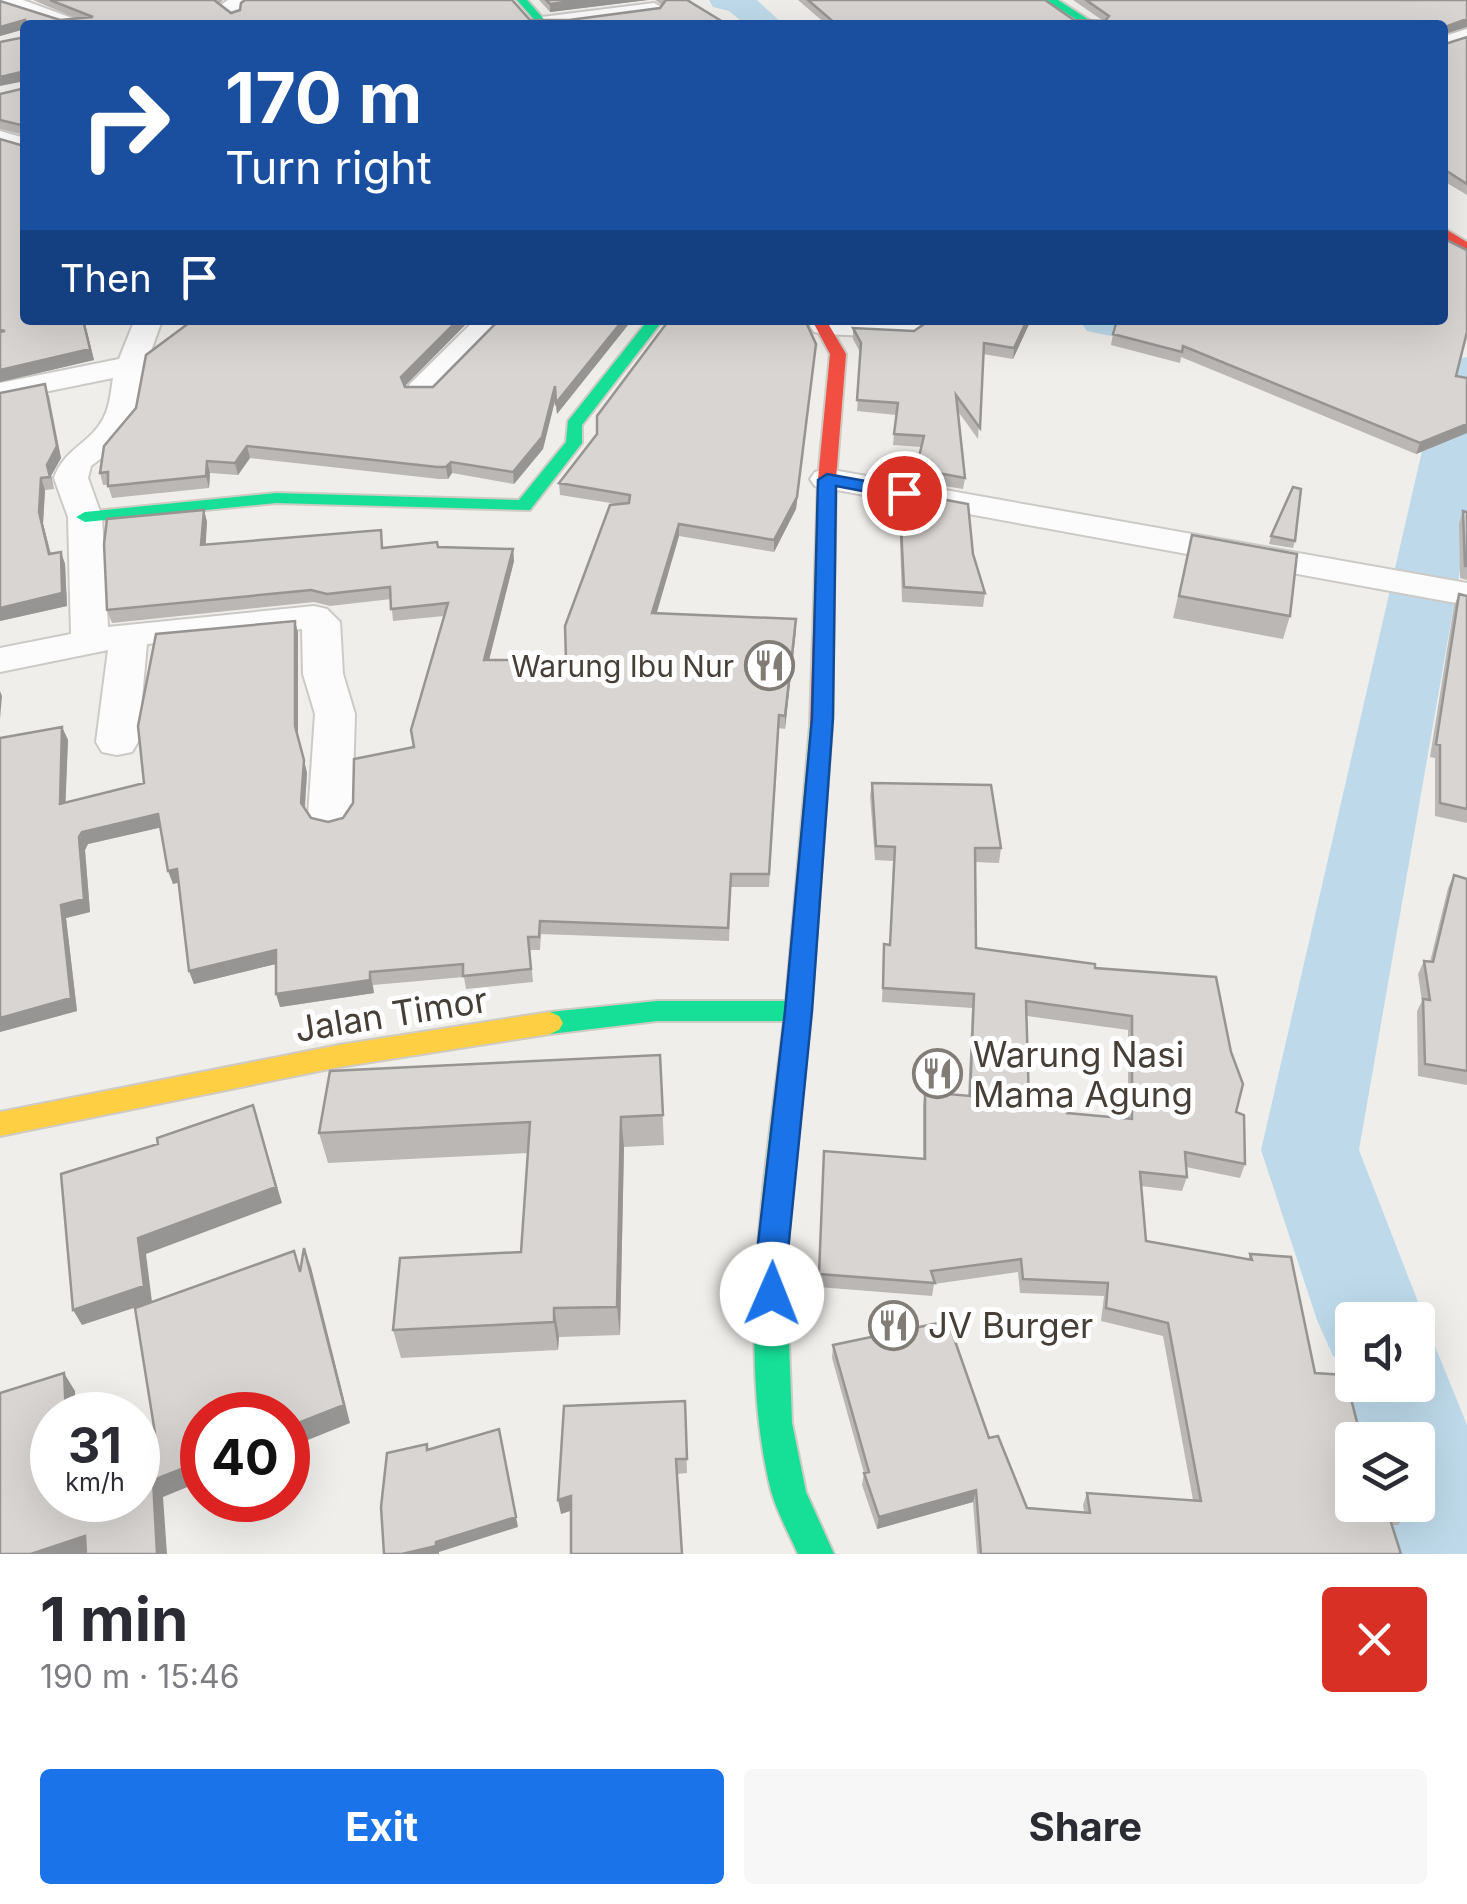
<!DOCTYPE html>
<meta charset="utf-8">
<style>
:root{--surface:#fff;--page:#f7f7f7;--text:#2b2b33;--muted:#7c7c81;--accent:#1a73e8}
body{margin:0;font-family:Inter,sans-serif;background:var(--page);color:var(--text);height:100vh;display:flex;flex-direction:column;font-size:38px;white-space:nowrap}
*{box-sizing:border-box;margin:0}
p{font-size:32px;color:var(--muted)}
.icon{flex:none;width:55px;height:55px;fill:none;stroke:currentColor;stroke-width:2;stroke-linecap:round;stroke-linejoin:round}
.map{position:relative;height:1554px;overflow:hidden}
.details{display:flex;flex-direction:column;background:var(--surface);flex:1}
.details>*{flex:none}
.banner{position:absolute;left:20px;top:20px;width:1428px;height:305px;border-radius:10px;box-shadow:0 10px 40px #0002;background:#1a4fa0;color:#fff;overflow:hidden}
.controls{position:absolute;left:1335px;top:1302px;display:grid;gap:20px}
.controls a{display:grid;place-items:center;width:100px;height:100px;border-radius:10px;background:var(--surface);box-shadow:0 10px 40px #0002;font-size:50px}
.speed{position:absolute;left:30px;top:1392px;display:flex;gap:20px;font-size:50px;font-weight:700;text-align:center}
.speed>*{display:grid;place-content:center;width:130px;height:130px;border-radius:50%;background:var(--surface);box-shadow:0 10px 40px #0002;line-height:1}
.speed small{font-size:25px;font-weight:400}
.speed .limit{border:15px solid #d22;background:#fff;color:#111}
.pin{position:absolute;display:grid;place-items:center;width:85px;height:85px;color:#fff;margin:-42px;border:5px solid #fff;border-radius:50%;box-shadow:0 2px 10px #0007}
.me{position:absolute;width:110px;margin:-55px;rotate:1deg;stroke-linejoin:round;filter:drop-shadow(0 0 8px #0008)}
.turn{display:flex;align-items:center;gap:35px;height:210px;padding:0 40px;font-size:45px}
.turn .icon{width:130px;height:130px;stroke-width:2.5}
.turn b{display:block;font-size:70px;line-height:85px}
.then{display:flex;align-items:center;height:95px;padding:0 40px;background:#0003;gap:20px;font-size:38px}
.round{display:grid;place-items:center;flex:none;width:105px;height:105px;border-radius:10px;background:var(--page)}
.summary{display:flex;align-items:center;justify-content:space-between;height:170px;padding:0 40px}
h1{font-size:60px;font-weight:700;line-height:75px}
.action{display:flex;gap:20px;margin-top:auto;padding:20px 40px}
.action a{flex:1;height:115px;border-radius:10px;background:var(--accent);color:#fff;font-size:40px;font-weight:700;line-height:115px;text-align:center}
.action a+a{background:var(--page);color:var(--text)}
.map>svg:first-child{display:block}
</style>
<div class="map">
<svg width="1467" height="1554" viewBox="0 0 1467 1554">
<rect width="100%" height="100%" fill="#f0eeeb"/>
<g fill="none" stroke-linecap="round" stroke-linejoin="round">
<path fill="#bedaea" fill-rule="evenodd" d="M709 0H757L784 25H746L729 11 713 7Z
M1079 320H1253L1245 331C1196 343 1136 343 1087 331Z
M1467 357V530L1359 1150 1425 1320 1418 1338V1320H1352V1385H1418V1339L1435 1346 1467 1425V1554H1395L1379 1505H1418V1440H1357L1339 1385 1348 1362 1333 1356 1317 1320 1261 1150 1440 373 1448 361Z"/>
<defs>
<path id="street" d="M0 0H23L91 25H63L0 4Z
M228 0H252L239 9V16L232 18 218 7Z
M654 3 663 8 660 12 569 25 533 23 542 17Z
M1467 29V42L1442 50V37Z
M0 131 25 138V152L0 145Z
M130 320 161 323 146 365 136 417 112 450 91 466 88 478 102 517 108 627 314 606 327 609 340 622 343 674 355 714 352 816 345 827 330 831 315 827 308 816 315 714 303 674 302 629 147 644 138 742 132 752 117 755 102 752 96 742 108 650 0 672V648L71 634 68 517 54 478C65 447 91 444 104 417 110 406 111 390 113 378L0 401V383L119 359 133 324Z
M475 320H505L432 396H410L406 390 410 384Z
M814 320H912L922 323 926 329 922 335 912 338 824 334 814 332 810 326Z
M827 469 1467 583V605L815 486 810 479 815 472Z"/>
<path id="fast" d="M517 0H527L549 25H539Z
M1046 0H1058L1097 25H1085Z
M648 320H663L582 425V443L530 510 276 503 85 522 76 517 85 512 276 493 519 500 566 442 568 421Z
M821 719 832 726 811 1011 786 1261 792 1423 806 1492 834 1554H798C789 1534 777 1512 771 1491 735 1346 766 1168 784 1021H657L550 1034 541 1030 537 1023 541 1016 550 1012 657 1001H786L810 726Z"/>
<path id="slow" d="M550 1012 559 1016 563 1023 559 1030 550 1034 339 1067 0 1136V1112L339 1045Z"/>
<path id="jam" d="M1442 227 1467 242V252L1442 237Z
M812 320H826L846 354 836 479 832 726 821 733 810 726 818 479 830 354Z"/>
</defs>
<use href="#street" stroke="#cccac7" stroke-width="4"/>
<use href="#fast" stroke="#cecbc2" stroke-width="4"/>
<use href="#slow" stroke="#cecbc2" stroke-width="4"/>
<use href="#jam" stroke="#cecbc2" stroke-width="4"/>
<use href="#street" fill="#fdfcfc" fill-rule="evenodd"/>
<use href="#fast" fill="#16e098" fill-rule="evenodd"/>
<use href="#slow" fill="#ffcf43" fill-rule="evenodd"/>
<use href="#jam" fill="#f24e42" fill-rule="evenodd"/>
</g>
<path fill="#bab7b5" fill-rule="evenodd" d="M33 0H223L219 4 231 13 530 20H569L660 8 662 5 655 0H687L728 25 25 29 0 36V1L60 20 78 19Z
M539 0H648L550 12Z
M798 0H1045L1074 20H1102L1073 0H1467L1442 25H827Z
M1467 37V195L1442 180V45Z
M25 88 94 360 0 382V139L24 146 25 135 0 129V94Z
M193 320H470L405 386 433 387 499 320H632L557 414 555 399 543 449 514 484 452 473 448 479H439L250 458 238 475 210 473 209 488 112 498 108 485H103L100 473 136 408Z
M923 320H1031L1013 359 983 354 978 439 957 410 965 478 963 489 914 481 921 447 893 445 896 415 857 411 861 354 853 339V328L914 331 926 323Z
M1113 334 1467 378V433L1416 454 1181 357 1180 363 1111 345Z
M815 355 796 509 774 552 679 536 656 613 796 619 785 729 779 728 769 887H731L729 941 541 934 540 950H530L533 982 466 989 464 977 373 985 374 993 280 1007 276 964 194 984 189 971 178 882 173 884 161 827 88 844 85 850 90 912 66 918 77 1011 0 1032V738L62 727 68 740 65 802 144 783 295 621 298 633V739L307 773 305 809 311 818 328 822 343 818 414 747 444 616 393 621 391 599 330 606 314 602 112 623 107 610 204 510 207 522 205 545 513 549 514 561 489 660H566L617 504 560 495 559 483 597 434Z
M0 393 49 395 61 458 51 476 54 489 45 490 43 524 51 554 61 552 65 564 67 606 0 621Z
M1463 511 1467 512V580L1460 578 1459 523Z
M901 527 973 554 985 593 983 607 902 602 900 541Z
M1192 535 1290 616 1283 639 1173 618Z
M1271 536 1295 541 1293 548 1269 544Z
M1459 594 1467 596V823L1435 816V758L1430 757 1454 606Z
M872 783 1001 848 999 863 975 862 976 948 1095 968 1236 1112 1245 1164 1240 1178 1186 1167 1187 1177 1182 1191 1141 1186 1146 1241 1248 1260 1250 1254 1315 1373 1360 1434 1407 1513 1398 1525H1392L1401 1554H977L973 1502 877 1529 862 1485 864 1473 832 1358 833 1345 989 1438 1027 1508 1084 1512 1083 1505 1087 1493 1193 1500 1163 1336 1101 1321 1104 1296 1020 1293 1018 1272 934 1284 932 1296 818 1287 824 1151 923 1158V1105L925 1092 968 1096 972 1008 882 1002 884 944 890 945 893 861 875 860 870 796ZM1027 1016 1128 1030V1119L1067 1113 1029 1103Z
M1454 875 1467 879V1085L1418 1076 1417 1011 1422 1001 1418 974 1424 961 1430 962 1448 888Z
M660 1055 664 1145 624 1147 620 1335 559 1337 558 1350 401 1358 393 1330 521 1252 528 1153 328 1163 319 1133Z
M685 1401 687 1473 677 1474 561 1514Z"/>
<path fill="#979593" d="M583 0H648L550 12V4Z
M1467 19V27L1442 35V28Z
M25 20V29L0 36V27Z
M25 71V81L0 86V77Z
M84 320 94 360 0 382V370Z
M458 320H470L403 388 401 377Z
M623 320H632L557 414 556 403Z
M1027 320H1031L1013 359 1014 348Z
M815 355 796 509 774 552V540Z
M45 384 61 458 51 476 54 489 47 465Z
M555 386 556 397 543 449 514 484 513 472Z
M1467 424V433L1416 454 1420 443Z
M247 446 250 458 238 475 235 463Z
M207 461 210 473 209 488 206 476Z
M451 462 452 473 448 479 446 467Z
M41 478 45 490 43 524 54 566 39 512Z
M204 510 207 522 205 557 201 545Z
M679 524V536L653 626 652 613Z
M513 549 514 561 486 672 484 660Z
M61 552 65 564 67 606 0 621V608Z
M796 619V631L785 729V716Z
M295 621 298 633V739L295 726Z
M0 691 2 696 0 719Z
M62 727 68 740 65 816 60 804Z
M304 760 307 773 304 816 301 803Z
M158 814 163 827 88 844 85 850 90 912 66 918 77 1011 0 1032V1018L61 905 82 832Z
M177 869 181 882 173 884 168 871Z
M276 950 280 963 194 984 189 971Z
M370 972 374 993 280 1007 276 994Z
M253 1105 282 1203 146 1254 152 1302 82 1325 73 1310 138 1238Z
M621 1117 624 1147 620 1335 617 1307Z
M304 1248 311 1267 350 1423 288 1448V1427Z
M554 1308 559 1337 558 1350 554 1322Z
M64 1373 75 1391 76 1415H66Z
M499 1429 518 1527 439 1552V1554H402L436 1542Z
M202 1461V1481L163 1497 167 1554H157L153 1480Z
M976 1490 973 1502 877 1529 879 1517Z
M571 1496 573 1510 561 1514 558 1500Z
M85 1536 91 1554H31Z"/>
<path fill="#d8d5d2" stroke="#979593" stroke-width="2.5" fill-rule="evenodd" d="M50 0H214L231 13 240 10 241 3 245 0H512L530 20H569L660 8 666 0H687L728 25H25V20L0 27V1L60 20 93 17Z
M546 0H583L550 4Z
M808 0H1045L1074 20 1105 21 1109 16 1086 0H1467V19L1442 28V25H837Z
M25 37V81V71L0 77V42Z
M1467 37V184L1442 168V45Z
M25 88V126L0 120V94Z
M25 130V320H83L90 349 0 370V332L5 331 0 330V139L24 146Z
M1442 230 1444 239 1467 250V332L1456 376 1467 378V424L1420 443 1183 346 1182 352 1113 334 1117 320H1442Z
M193 320H458L401 377 405 387H433L499 320H623L556 403 555 386 542 437 513 472 451 462 446 467H437L247 446 235 463 207 461 206 476 108 486V472L100 473 104 446 136 408 146 355Z
M669 320H805L816 344 797 497 774 540 679 524 652 613 796 619 785 716 779 715 769 874H731L728 928 540 921 539 937H528L531 969 463 976V964L370 972V980L276 994V950L189 971 177 869 168 871 158 814 82 832 79 837 84 899 61 905 71 998 0 1018V738L62 727 60 804 144 783 138 726 156 634 295 621V726L304 760 301 803 311 818 328 822 343 818 353 803 354 759 414 747 411 730 448 603 391 609 390 587 327 594 311 590 107 610 104 544 107 519 204 510 201 545 381 530 382 548 437 542 438 547 513 549 484 660H566L565 626 610 505 629 503 630 495 559 483 597 434V416Z
M930 320H1027L1014 348 984 343 980 428 956 395 965 478 916 469 924 436 894 434 898 403 857 400 861 343 853 328 914 331Z
M45 384 57 446 47 465 50 477 41 478 39 512 49 554 61 552 62 593 0 608V393Z
M1293 487 1301 489 1295 541 1271 536Z
M909 493 968 504 973 554 985 593 904 587 901 527Z
M1463 511 1467 512V566H1465Z
M1192 535 1297 554 1290 616 1179 596Z
M1459 594 1467 596V809L1440 803V745L1436 744Z
M872 783 991 785 1001 848H975L976 948 1095 964V968L1216 977 1231 1052 1243 1084 1236 1112 1244 1115 1245 1164 1185 1152 1187 1177 1140 1172 1146 1241 1252 1260 1250 1254 1291 1257 1315 1373 1345 1375 1360 1434H1380L1382 1440H1352V1505H1404L1407 1513H1388L1401 1554H981L976 1490 879 1517 864 1473 869 1472 833 1345 948 1321 989 1438 998 1436 1027 1508 1090 1513 1087 1493 1201 1501 1168 1323 1106 1308 1108 1283 1023 1279 1021 1259 931 1271 935 1283 819 1274 824 1151 925 1159V1092L970 1096 974 994 883 988 884 944 890 945 895 847 876 846ZM1026 1001 1132 1016V1119L1067 1113 1065 1103H1029Z
M1454 875 1467 879V1071L1425 1064 1423 999 1430 1000 1424 961 1433 962Z
M660 1055 663 1115 621 1117 617 1307 554 1308V1322L393 1330 400 1258 521 1252 530 1122 319 1133 330 1071Z
M253 1105 276 1187 138 1238 144 1286 73 1310 61 1174 158 1144 157 1138Z
M304 1248 344 1405 288 1427V1415H202V1461L153 1480 157 1554H86L85 1536 31 1554H0V1393L64 1373 66 1415H52V1500H138V1438L155 1433 135 1308 294 1251 300 1272Z
M685 1401 687 1459H676L682 1554H571V1496L558 1500 564 1406Z
M499 1429 516 1517 436 1542V1546L402 1554H384L381 1507 387 1453 427 1444V1450Z"/>
<path fill="#1a73e8" stroke="#114b97" stroke-width="2.5" d="M827 474 904 488 913 493 904 499 836 486 833 718 812 1011 787 1261 788 1294 783 1304 772 1308 761 1304 757 1294 756 1261 785 1011 812 718 818 480Z"/>
<defs>
<symbol id="restaurant-ring" viewBox="-11 -11 22 22"><circle r="9.5" fill="#fff" stroke="#817c76" stroke-width="1.5"/><path d="M-5-6h1v4h1v-4h1v4h1v-4h1v5L-1.5 .5V6h-2V.5L-5-1ZM5-6V6H3V1.5H1.5Q1.5-4 5-6Z" fill="#817c76"/></symbol>
</defs>
<g fill-rule="evenodd">
<use href="#restaurant-ring" x="742" y="638" width="55" height="55"/>
<use href="#restaurant-ring" x="910" y="1046" width="55" height="55"/>
<use href="#restaurant-ring" x="866" y="1298" width="55" height="55"/>
</g>
<g text-anchor="middle" dominant-baseline="central" stroke-width="10" stroke-linejoin="round" paint-order="stroke">
<g font-size="30" fill="#453f37" stroke="#fff" text-anchor="end">
<text x="734" y="666">Warung Ibu Nur</text>
</g>
<g font-size="35" fill="#453f37" stroke="#fff">
<text transform="translate(391 1014) rotate(-9)">Jalan Timor</text>
</g>
<g font-size="35" fill="#453f37" stroke="#fff" text-anchor="start">
<text x="973" y="1054">Warung Nasi<tspan x="973" dy="40">Mama Agung</tspan></text>
<text x="928" y="1325">JV Burger</text>
</g>
</g>
</svg>
<div class="controls">
<a><svg class="icon" aria-label="sound" viewBox="0 0 24 24"><path d="M4 9h4l5-4v14l-5-4H4zM17 9q2 3 0 6"/></svg></a>
<a><svg class="icon" aria-label="layers" viewBox="0 0 24 24"><path d="M12 4l9 5-9 5-9-5zM3 14l9 5 9-5"/></svg></a>
</div>
<div class="speed"><div>31<small>km/h</small></div><div class="limit">40</div></div>
<div class="pin" style="left:904px;top:493px;background:#d93025"><svg class="icon" aria-label="arrive" viewBox="0 0 24 24"><path d="M6 21V4h12l-3 4 3 4H6"/></svg></div>
<svg class="me" style="left:772px;top:1294px" viewBox="-20 -20 40 40"><circle r="19" fill="#fff"/><path d="M0-13L10 11 0 6-10 11z" fill="#1a73e8"/></svg>
<div class="banner">
<div class="turn"><svg class="icon" aria-label="right" viewBox="0 0 24 24"><path d="M7 20v-9h11M14 6l5 5-5 5"/></svg><div><b>170 m</b>Turn right</div></div>
<div class="then">Then<svg class="icon" aria-label="arrive" viewBox="0 0 24 24"><path d="M6 21V4h12l-3 4 3 4H6"/></svg></div>
</div>
</div>
<section class="details">
<div class="summary"><div><h1>1 min</h1><p>190 m · 15:46</p></div><a class="round" style="background:#d93025;color:#fff"><svg class="icon" aria-label="close" viewBox="0 0 24 24"><path d="M6 6l12 12M18 6L6 18"/></svg></a></div>
<div class="action"><a>Exit</a><a>Share</a></div>
</section>
